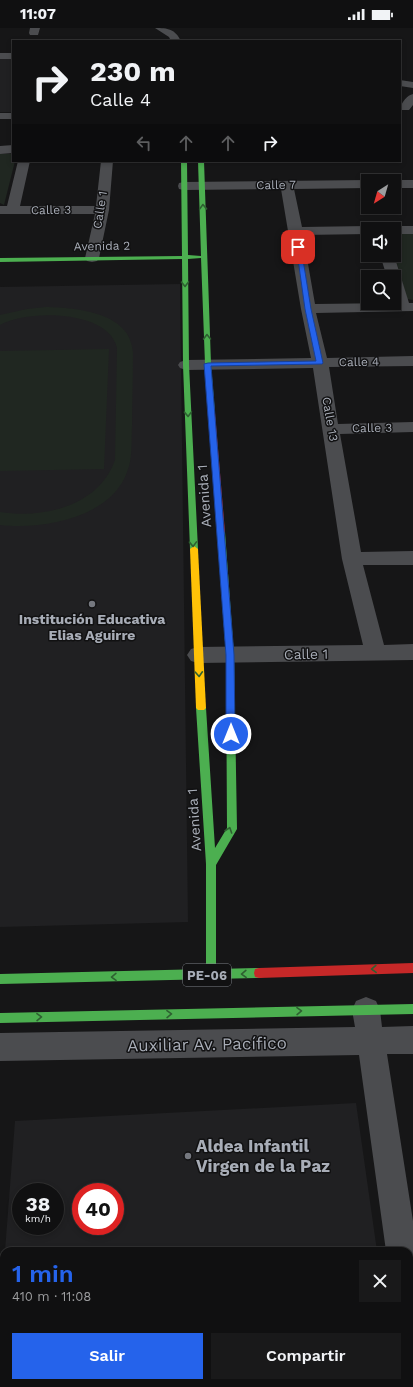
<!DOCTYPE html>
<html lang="es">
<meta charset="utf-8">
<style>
:root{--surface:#101011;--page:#19191a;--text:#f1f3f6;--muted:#9c9d9f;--line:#303031;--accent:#2563eb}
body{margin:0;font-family:"Work Sans",sans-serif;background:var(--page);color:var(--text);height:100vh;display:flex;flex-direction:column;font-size:15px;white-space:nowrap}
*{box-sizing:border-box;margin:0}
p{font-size:13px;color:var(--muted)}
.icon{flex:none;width:22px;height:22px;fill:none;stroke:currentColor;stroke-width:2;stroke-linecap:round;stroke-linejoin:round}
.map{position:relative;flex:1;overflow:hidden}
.side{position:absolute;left:0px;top:1219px;width:413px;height:140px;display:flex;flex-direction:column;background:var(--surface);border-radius:12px 12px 0 0;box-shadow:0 2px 6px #0003,0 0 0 1px var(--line)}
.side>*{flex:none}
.top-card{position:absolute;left:12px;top:12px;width:389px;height:122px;border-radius:0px;box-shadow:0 2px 6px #0003,0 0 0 1px var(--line);background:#101011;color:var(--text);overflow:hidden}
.needle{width:26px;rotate:217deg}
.fabs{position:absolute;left:361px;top:146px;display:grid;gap:8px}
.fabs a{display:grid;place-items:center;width:40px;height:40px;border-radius:0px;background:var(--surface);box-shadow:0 2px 6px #0003,0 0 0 1px var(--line);font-size:20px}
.speed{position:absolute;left:12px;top:1155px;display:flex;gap:8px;font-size:20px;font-weight:700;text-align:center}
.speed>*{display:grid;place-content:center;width:52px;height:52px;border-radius:50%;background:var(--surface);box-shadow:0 2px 6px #0003,0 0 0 1px var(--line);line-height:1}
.speed small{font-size:10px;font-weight:400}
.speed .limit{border:6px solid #d22;background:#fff;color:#111}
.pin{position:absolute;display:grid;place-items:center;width:34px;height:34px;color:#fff;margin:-17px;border-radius:8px;box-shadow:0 2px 6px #0006}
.me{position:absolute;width:44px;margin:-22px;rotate:0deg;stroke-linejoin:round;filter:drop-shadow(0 0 3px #0008)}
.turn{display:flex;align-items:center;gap:14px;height:84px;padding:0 12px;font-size:18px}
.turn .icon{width:52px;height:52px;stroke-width:2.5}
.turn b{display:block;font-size:28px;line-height:34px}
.lanes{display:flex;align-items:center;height:38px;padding:0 12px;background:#0003;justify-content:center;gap:20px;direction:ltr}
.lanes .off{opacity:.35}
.round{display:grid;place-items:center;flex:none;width:42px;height:42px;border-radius:0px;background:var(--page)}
.head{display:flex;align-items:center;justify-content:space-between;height:68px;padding:0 12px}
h1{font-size:24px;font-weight:600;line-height:30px;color:var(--accent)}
.cta{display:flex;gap:8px;margin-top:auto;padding:8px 12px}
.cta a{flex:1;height:46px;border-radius:0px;background:var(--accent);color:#fff;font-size:16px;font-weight:600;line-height:46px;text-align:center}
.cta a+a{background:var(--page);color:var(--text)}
.status{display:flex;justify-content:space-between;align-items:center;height:28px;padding:0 20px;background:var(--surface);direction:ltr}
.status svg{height:11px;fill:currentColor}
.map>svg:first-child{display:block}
</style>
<div class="status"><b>11:07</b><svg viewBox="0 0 49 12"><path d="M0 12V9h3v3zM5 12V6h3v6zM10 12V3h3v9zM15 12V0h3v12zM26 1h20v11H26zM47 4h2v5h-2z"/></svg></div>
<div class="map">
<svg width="413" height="1359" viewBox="0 0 413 1359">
<rect width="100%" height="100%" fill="#161617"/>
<path fill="#202022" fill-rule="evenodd" d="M0 31H13V84H0Z
M180 256 188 894 0 899V259Z
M356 1075 377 1223H5L15 1093ZM21 1164H55V1198H21ZM81 1164H115V1198H81Z
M4 1236V1355H396V1359H0V1289Z"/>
<path fill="#202721" d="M0 126H13V133H15L4 177 0 175Z
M394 203H413V272L407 271 394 225Z
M46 279C77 280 131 284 133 325 133 350 132 374 132 399 131 414 133 430 127 444 111 490 42 502 0 497V484C44 491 99 478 115 432L117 320C109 282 28 281 0 297V287L27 281Z
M109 321 104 441 0 443V323Z
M267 1355H349V1359H267Z"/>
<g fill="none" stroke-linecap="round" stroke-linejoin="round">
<path fill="#4b4c4f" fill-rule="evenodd" d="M30 0H40L38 7H30L29 5Z
M155 0C168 0 175 1 181 13H171L169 9Z
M0 25H13V31H0Z
M400 52 413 54V60L400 58Z
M413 66V77L409 82H401C399 77 407 67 413 66Z
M0 85H13V91H0Z
M13 117V125L0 126V118Z
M18 133H30L20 178H96L101 133H113L109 182 99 230 97 233 92 234 87 233 85 230 95 186H0V178H7Z
M368 152 371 153H368V160L294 161 302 199 368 198 374 201H368V206L303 207 315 276 394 275V249H387L380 227H394L409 275H413V283L316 285 327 330 413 328V338L329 339 338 396 413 394V404L340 406 361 524 413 523V537H363L384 617 413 616V632L198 635 191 633 187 627 191 621 198 619 363 617 342 531 313 340 186 342 180 340 178 337 180 334 186 332 311 330 301 281 281 161 184 162 179 161 178 158 179 155 184 154Z
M394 152H413V160H394V153H391Z
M394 198H413V206H394V201H388Z
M366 969 376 973 380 982 382 999 413 998V1026H387L413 1193V1234L409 1236V1223H386L359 1027 0 1033V1005L355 999 352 982 356 973Z
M409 1250 413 1251V1308L409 1307Z"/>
<path fill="#4caf50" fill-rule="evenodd" d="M181 133H187L188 227 201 228 198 133H204L211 336 215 385 212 387 209 385 205 336 201 230 188 231 189 337 198 521 194 524 190 521 183 337 182 231 0 234V230L182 228Z
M221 501 225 504 234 627 237 801 216 837V941L259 940 263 941 264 945 263 949 259 950 0 956V946L206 941V836L196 680 198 678H204L206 680 215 820 227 800 226 627 217 504Z
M413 976V986L0 995V985Z"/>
<path fill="#ffc107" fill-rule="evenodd" d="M194 518 198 521 206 680 204 682H198L196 680 190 521Z"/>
<path fill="#c62828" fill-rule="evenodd" d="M212 383 215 385 225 504 221 507 217 504 209 385Z
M413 935V945L259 950 255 949 254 945 255 941 259 940Z"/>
</g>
<defs><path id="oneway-chevron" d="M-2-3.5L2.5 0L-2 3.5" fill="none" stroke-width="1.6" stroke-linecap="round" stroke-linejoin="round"/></defs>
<g stroke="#2e6031">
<use href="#oneway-chevron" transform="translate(203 179) rotate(-92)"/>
<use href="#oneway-chevron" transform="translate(185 256) rotate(89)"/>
<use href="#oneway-chevron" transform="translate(207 309) rotate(-91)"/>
<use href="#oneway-chevron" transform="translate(188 386) rotate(88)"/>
<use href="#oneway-chevron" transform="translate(193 516) rotate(88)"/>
<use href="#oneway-chevron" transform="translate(199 646) rotate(87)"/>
<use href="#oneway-chevron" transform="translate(229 802) rotate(-71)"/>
<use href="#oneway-chevron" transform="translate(374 941) rotate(178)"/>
<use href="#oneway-chevron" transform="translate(244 946) rotate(178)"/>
<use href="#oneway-chevron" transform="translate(114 949) rotate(179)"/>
<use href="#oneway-chevron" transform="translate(299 983) rotate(-1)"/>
<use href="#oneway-chevron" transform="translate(169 986) rotate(-1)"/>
<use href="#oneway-chevron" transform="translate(39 989) rotate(-1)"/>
</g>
<path fill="#2563eb" stroke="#184099" d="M296 217 301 219 311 281 323 335 322 336 211 338 234 627 235 706 231 710 226 706V627L204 336 208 335 316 333 305 281Z"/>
<g fill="#75787f" stroke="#111112" stroke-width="1.5">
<circle cx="92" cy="576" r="4"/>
<circle cx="188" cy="1128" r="4"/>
</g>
<g text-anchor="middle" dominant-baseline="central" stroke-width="3" stroke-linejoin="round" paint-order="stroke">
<g font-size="12" fill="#a8adb7" stroke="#111112">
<text transform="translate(276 157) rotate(-1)">Calle 7</text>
<text transform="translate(51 182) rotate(-1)">Calle 3</text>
<text transform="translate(100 182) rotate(-81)">Calle 1</text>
<text transform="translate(102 218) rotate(-1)">Avenida 2</text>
<text transform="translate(359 334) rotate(-1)">Calle 4</text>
<text transform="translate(330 391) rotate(80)">Calle 13</text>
<text transform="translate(372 400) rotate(-1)">Calle 3</text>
</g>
<rect fill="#111112" stroke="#7b7e86" stroke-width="1" x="183" y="936" width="48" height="22" rx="3"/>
<g font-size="13" font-weight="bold" fill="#a8adb7">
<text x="207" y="947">PE-06</text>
</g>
<g font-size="14" fill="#a8adb7" stroke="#111112">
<text transform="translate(204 468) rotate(-94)">Avenida 1</text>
<text transform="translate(306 626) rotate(-1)">Calle 1</text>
<text transform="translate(194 792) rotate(-94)">Avenida 1</text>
</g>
<g font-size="14" font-weight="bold" fill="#a8adb7" stroke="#111112">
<text x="92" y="591">Institución Educativa<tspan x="92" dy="16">Elias Aguirre</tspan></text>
</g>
<g font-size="17" fill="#a8adb7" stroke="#111112">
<text transform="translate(207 1016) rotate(-1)">Auxiliar Av. Pacífico</text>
</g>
<g font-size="17" font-weight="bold" fill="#a8adb7" stroke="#111112" text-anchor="start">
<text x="196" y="1118">Aldea Infantil<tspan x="196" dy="20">Virgen de la Paz</tspan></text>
</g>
</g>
</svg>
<div class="fabs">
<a><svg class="needle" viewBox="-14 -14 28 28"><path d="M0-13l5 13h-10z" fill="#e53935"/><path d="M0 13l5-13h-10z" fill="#9c9d9f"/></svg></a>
<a><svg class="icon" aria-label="sound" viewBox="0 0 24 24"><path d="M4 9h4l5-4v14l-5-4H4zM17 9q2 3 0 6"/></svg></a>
<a><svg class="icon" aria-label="search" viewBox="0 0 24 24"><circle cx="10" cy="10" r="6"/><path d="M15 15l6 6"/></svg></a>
</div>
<div class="speed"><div>38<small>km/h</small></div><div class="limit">40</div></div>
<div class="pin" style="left:298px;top:219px;background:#d93025"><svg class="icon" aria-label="arrive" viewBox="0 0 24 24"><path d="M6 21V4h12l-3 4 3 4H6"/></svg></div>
<svg class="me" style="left:231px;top:706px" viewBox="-20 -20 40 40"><circle r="17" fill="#2563eb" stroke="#fff" stroke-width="3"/><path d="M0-11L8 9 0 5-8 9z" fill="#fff"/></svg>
<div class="top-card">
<div class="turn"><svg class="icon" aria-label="right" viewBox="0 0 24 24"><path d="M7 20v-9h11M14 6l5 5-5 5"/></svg><div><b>230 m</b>Calle 4</div></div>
<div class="lanes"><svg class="icon off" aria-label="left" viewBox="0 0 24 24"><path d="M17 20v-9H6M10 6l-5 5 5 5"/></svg><svg class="icon off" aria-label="ahead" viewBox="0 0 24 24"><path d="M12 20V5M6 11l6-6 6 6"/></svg><svg class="icon off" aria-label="ahead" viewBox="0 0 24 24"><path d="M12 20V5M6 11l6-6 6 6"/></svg><svg class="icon" aria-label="right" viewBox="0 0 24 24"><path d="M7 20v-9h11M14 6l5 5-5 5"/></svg></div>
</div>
<section class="side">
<div class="head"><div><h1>1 min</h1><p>410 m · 11:08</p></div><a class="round"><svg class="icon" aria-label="close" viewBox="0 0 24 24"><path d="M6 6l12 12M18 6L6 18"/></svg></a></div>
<div class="cta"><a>Salir</a><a>Compartir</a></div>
</section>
</div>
